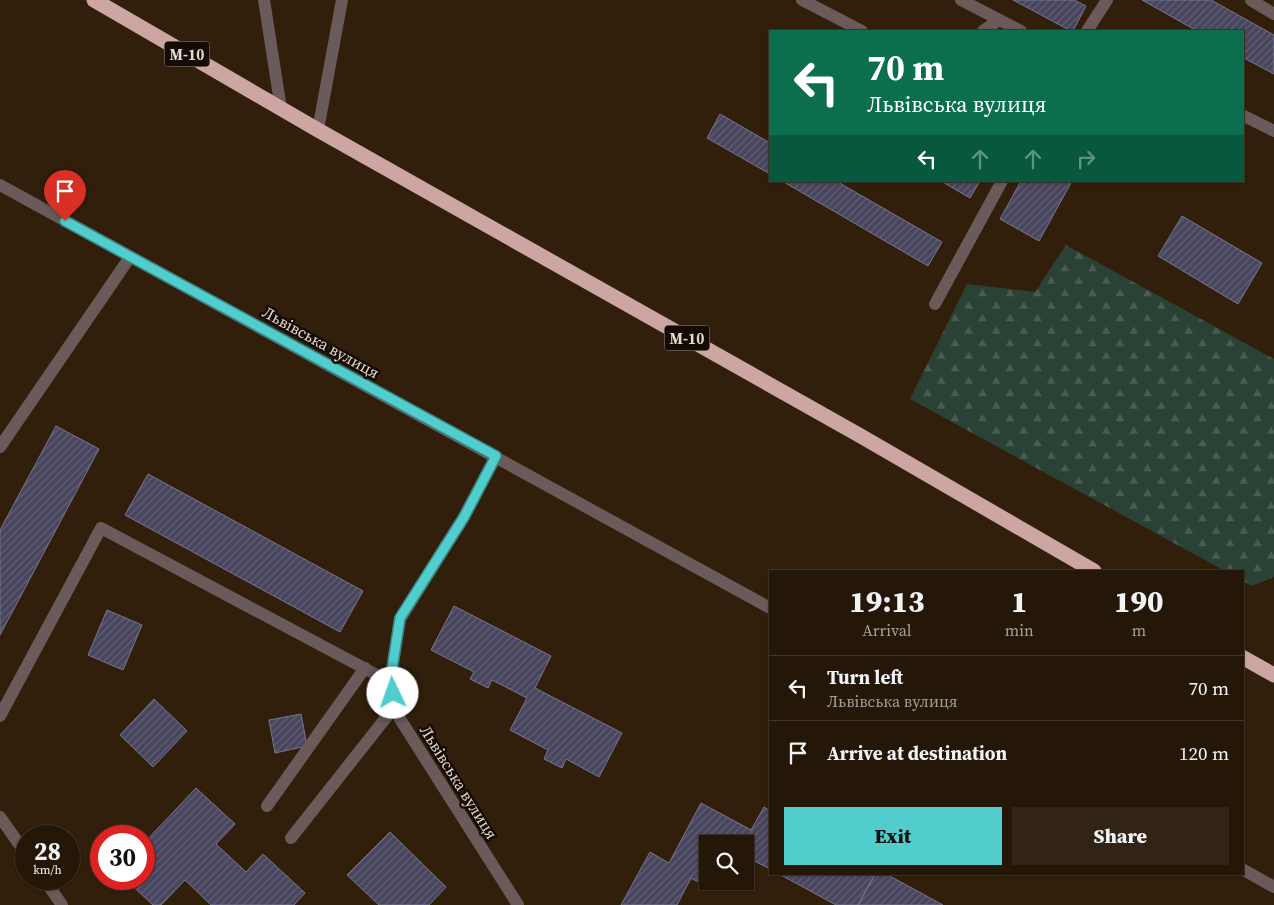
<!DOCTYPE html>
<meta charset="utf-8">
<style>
:root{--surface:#251708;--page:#312416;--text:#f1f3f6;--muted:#a39f9c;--line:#423629;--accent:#52cdce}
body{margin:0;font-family:"Source Serif 4",serif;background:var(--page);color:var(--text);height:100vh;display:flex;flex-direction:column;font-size:19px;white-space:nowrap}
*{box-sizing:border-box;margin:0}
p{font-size:16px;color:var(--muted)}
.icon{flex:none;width:28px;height:28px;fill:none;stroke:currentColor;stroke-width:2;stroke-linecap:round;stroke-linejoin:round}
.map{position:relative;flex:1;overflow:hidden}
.sheet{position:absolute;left:769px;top:570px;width:475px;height:305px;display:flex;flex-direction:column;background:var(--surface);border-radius:0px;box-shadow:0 1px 4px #0004,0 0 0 1px var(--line)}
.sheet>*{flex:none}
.banner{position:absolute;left:769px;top:30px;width:475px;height:152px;border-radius:0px;box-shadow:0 1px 4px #0004,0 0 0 1px var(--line);background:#0b6e4f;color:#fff;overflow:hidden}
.buttons{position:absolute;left:699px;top:835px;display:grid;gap:10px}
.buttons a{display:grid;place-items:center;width:55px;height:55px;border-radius:0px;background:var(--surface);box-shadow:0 1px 4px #0004,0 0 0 1px var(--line);font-size:25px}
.speed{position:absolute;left:15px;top:825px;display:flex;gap:10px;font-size:25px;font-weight:700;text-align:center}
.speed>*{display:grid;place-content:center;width:65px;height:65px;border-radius:50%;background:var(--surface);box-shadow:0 1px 4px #0004,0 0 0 1px var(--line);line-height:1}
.speed small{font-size:12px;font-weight:400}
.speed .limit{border:8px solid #d22;background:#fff;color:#111}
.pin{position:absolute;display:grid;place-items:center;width:42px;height:42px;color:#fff;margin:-51px -21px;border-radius:50% 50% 50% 0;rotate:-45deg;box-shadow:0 0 5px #0007}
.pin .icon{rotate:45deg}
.me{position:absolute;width:55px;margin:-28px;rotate:357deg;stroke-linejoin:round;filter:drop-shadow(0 0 4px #0008)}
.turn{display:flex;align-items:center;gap:18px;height:105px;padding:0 15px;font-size:22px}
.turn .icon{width:65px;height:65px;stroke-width:2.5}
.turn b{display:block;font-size:35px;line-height:42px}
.lanes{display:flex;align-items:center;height:48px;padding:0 15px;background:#0003;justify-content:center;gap:25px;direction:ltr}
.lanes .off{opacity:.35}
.eta{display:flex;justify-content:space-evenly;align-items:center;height:85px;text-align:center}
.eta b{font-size:30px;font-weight:800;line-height:35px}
.primary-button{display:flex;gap:10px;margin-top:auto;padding:10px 15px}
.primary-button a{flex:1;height:58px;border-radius:0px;background:var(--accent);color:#111;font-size:20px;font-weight:800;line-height:58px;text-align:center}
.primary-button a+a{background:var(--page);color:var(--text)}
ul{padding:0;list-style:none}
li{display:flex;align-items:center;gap:15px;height:65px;padding:0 15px;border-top:1px solid var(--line)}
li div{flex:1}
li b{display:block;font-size:19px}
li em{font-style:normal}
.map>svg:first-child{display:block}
</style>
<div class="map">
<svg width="1274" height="905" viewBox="0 0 1274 905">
<defs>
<pattern id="forest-firs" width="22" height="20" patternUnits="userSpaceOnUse" patternTransform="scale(1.25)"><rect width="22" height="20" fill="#2a4136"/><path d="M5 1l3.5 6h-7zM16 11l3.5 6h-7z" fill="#495c52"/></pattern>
<pattern id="building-hatch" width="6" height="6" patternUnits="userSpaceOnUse" patternTransform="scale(1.25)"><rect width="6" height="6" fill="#48455e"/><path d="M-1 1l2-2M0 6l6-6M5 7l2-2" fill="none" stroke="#625f74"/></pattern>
</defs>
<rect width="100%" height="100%" fill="#311f0b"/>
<path fill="url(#forest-firs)" d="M1066 245 1274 359V577L1252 586 1243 581 1242 571H1225L910 399 967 284 1035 292Z"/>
<path fill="url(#building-hatch)" stroke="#787591" d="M1013 0H1074L1086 6 1073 31H1071Z
M1142 0H1211L1274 35V74L1242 57V31H1197Z
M720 114 770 143V174L707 138Z
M782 181H836L942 242 928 266Z
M941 181H980L970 198Z
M1021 181H1072L1039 241 1000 219Z
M1182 216 1262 263 1238 304 1158 256Z
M56 426 99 449 0 635V530Z
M148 474 363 591 340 632 125 515Z
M454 606 551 656 535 688 622 733 599 777 566 759 562 768 544 759 548 750 510 730 527 698 492 680 488 688 470 679 474 672 431 650Z
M107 610 142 625 123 670 88 655Z
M154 699 187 731 153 767 120 735Z
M301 714 307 746 275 753 269 720Z
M196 788 235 824 216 844 246 872 263 854 305 893 294 905H211L185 880 161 905H153L125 879H144V843Z
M701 803 751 830 764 807 770 811V869L745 856V844H708V881H716L711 889 691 878 677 905H621L650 852 669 863Z
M390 832 446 887 429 905H379L347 875Z
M779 874H875L858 905H836Z
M875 874H886L943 905H858Z"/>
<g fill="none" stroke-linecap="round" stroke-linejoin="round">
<path stroke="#6a5a59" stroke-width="12" d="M264 0 281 109
M802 0 862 31
M961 0 1021 31
M1251 0 1274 14
M983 31 999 20
M1087 31 1107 0
M1242 115 1274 131
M318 130 342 0
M0 185 770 608
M935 304 1002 181
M0 447 130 257
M496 456 464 517 400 619 390 682 400 719 518 905
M0 716 101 528 390 682
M267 806 365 668
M0 817 26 854
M291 838 396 705
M1242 869 1274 887
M44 879 62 905"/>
<path stroke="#cda6a4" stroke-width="15" d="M94 0 318 130 859 435 1094 571
M1242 657 1274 675"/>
</g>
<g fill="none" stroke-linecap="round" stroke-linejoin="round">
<defs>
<path id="route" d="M65 221 496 456 464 517 400 618 390 682 393 693"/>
</defs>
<use href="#route" stroke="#358586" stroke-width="12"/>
<use href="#route" stroke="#52cdce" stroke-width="9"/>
</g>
<g text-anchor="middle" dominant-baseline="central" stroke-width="5" stroke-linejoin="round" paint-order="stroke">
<g fill="#130b04" stroke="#a69b91" stroke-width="1">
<rect x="164.5" y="41.5" width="45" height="25" rx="4"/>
<rect x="664.5" y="325.5" width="45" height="25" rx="4"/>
</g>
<g font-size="15" font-weight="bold" fill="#e5d9cd">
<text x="187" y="54">М-10</text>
<text x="687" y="338">М-10</text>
</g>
<g font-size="16" fill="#e5d9cd" stroke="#130b04">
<text transform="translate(321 342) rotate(29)">Львівська вулиця</text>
<text transform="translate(459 782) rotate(58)">Львівська вулиця</text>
</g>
</g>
</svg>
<div class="buttons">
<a><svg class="icon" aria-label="search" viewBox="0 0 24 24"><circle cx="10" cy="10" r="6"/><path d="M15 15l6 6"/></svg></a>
</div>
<div class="speed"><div>28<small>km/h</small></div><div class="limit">30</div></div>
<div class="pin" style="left:65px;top:221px;background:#d93025"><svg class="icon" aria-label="arrive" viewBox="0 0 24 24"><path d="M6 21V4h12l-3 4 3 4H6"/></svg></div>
<svg class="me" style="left:393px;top:693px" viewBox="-20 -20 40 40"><circle r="19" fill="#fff"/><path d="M0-13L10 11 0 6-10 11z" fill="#52cdce"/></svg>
<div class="banner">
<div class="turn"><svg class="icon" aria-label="left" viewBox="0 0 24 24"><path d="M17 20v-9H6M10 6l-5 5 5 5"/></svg><div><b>70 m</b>Львівська вулиця</div></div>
<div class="lanes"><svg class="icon" aria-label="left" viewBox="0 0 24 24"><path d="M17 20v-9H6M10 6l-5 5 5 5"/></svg><svg class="icon off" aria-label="ahead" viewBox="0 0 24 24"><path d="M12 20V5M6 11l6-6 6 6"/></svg><svg class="icon off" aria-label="ahead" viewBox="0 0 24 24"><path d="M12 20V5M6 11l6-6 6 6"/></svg><svg class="icon off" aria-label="right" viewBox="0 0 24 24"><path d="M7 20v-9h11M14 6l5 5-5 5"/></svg></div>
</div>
<section class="sheet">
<div class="eta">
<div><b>19:13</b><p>Arrival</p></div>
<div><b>1</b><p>min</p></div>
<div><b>190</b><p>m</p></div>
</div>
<ul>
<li><svg class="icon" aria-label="left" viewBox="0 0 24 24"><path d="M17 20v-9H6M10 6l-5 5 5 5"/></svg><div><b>Turn left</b><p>Львівська вулиця</p></div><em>70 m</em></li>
<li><svg class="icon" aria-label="arrive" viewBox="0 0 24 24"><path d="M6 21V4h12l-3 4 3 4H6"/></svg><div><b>Arrive at destination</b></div><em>120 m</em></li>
</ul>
<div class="primary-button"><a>Exit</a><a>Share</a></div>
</section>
</div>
